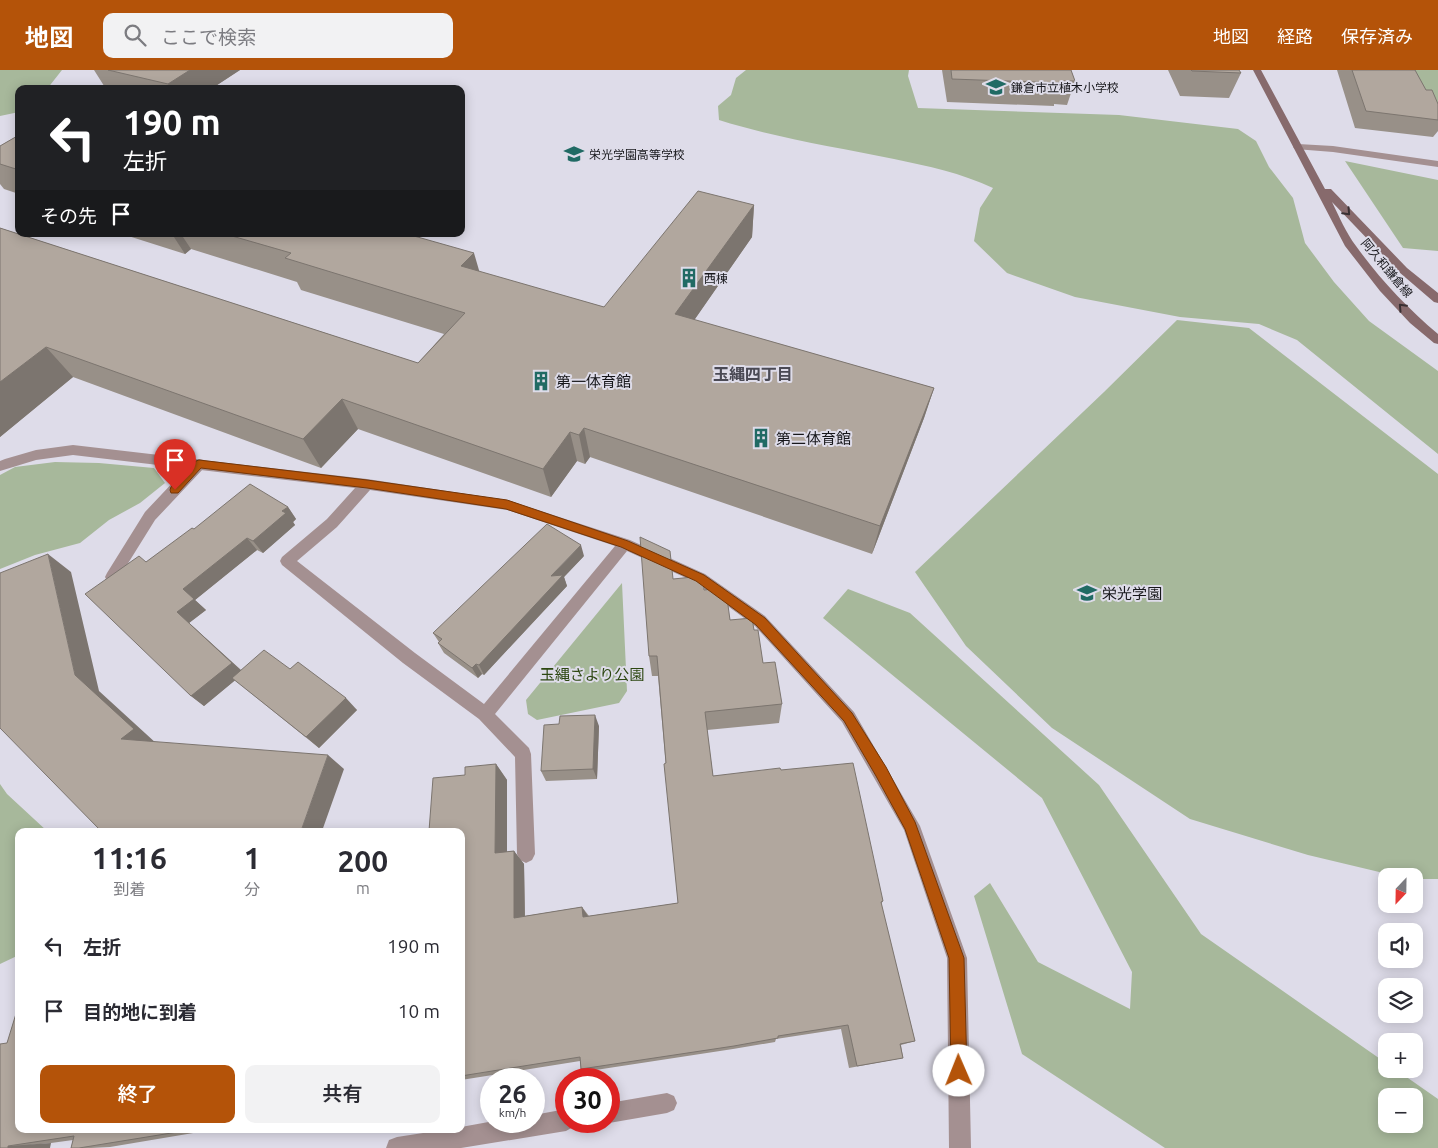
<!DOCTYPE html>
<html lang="ja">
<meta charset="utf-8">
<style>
:root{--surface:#fff;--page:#f2f2f3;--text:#2b2b33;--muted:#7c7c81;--accent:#b45309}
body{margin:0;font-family:Ubuntu,"Noto Sans JP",sans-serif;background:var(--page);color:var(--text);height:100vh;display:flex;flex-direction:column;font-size:19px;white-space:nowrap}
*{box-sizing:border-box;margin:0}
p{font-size:16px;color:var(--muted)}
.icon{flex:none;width:28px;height:28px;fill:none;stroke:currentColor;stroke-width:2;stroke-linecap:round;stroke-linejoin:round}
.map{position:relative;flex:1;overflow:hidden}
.sheet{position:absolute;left:15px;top:758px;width:450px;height:305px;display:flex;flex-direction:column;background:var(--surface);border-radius:10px;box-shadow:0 2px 12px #0003}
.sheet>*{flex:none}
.guide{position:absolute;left:15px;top:15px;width:450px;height:152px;border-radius:10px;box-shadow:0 2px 12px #0003;background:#202124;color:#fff;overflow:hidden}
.needle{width:32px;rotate:202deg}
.fabs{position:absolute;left:1378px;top:798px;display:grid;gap:10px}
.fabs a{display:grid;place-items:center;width:45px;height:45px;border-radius:10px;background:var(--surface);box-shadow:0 2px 12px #0003;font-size:25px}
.speed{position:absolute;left:480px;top:998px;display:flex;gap:10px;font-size:25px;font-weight:700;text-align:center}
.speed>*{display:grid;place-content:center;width:65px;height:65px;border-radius:50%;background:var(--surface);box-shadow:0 2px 12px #0003;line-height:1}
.speed small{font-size:12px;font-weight:400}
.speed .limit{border:8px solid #d22;background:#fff;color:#111}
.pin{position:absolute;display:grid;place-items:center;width:42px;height:42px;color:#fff;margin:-51px -21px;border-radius:50% 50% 50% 0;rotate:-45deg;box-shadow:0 0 5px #0007}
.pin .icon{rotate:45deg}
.me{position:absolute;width:55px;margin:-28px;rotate:359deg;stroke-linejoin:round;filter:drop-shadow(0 0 4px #0008)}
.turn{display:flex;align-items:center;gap:18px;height:105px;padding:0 25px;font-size:22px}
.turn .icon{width:65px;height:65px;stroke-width:2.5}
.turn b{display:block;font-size:35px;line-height:42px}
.then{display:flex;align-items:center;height:48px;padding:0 25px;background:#0003;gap:10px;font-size:19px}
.eta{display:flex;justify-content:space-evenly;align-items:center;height:85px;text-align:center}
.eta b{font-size:30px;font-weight:600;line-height:35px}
.primary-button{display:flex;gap:10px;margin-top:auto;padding:10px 25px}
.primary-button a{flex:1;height:58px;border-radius:10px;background:var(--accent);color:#fff;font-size:20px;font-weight:600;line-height:58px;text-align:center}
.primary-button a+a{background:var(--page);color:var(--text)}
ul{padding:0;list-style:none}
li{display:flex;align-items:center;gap:15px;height:65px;padding:0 25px}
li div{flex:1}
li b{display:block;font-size:19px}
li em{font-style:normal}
header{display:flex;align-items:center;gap:30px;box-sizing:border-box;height:70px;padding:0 25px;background:var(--accent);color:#fff}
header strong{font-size:24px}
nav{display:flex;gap:28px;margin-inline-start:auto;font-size:18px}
.search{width:350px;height:45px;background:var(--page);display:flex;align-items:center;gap:12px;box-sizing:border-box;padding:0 18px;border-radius:10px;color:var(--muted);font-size:19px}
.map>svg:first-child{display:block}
</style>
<header>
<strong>地図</strong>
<div class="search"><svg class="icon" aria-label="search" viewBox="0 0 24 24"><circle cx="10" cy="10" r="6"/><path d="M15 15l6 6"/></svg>ここで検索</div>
<nav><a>地図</a><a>経路</a><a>保存済み</a></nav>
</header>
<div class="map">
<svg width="1438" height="1078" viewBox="0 0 1438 1078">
<rect width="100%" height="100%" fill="#dedce9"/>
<path fill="#a7b89b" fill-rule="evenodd" d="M0 0H62L47 19H19V42L0 46Z
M746 0H909L908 6 918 38 1119 45 1238 59 1256 71 1269 97 1293 128 1305 173 1334 212 1369 251 1438 301V384L1297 270 1259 254 1180 247 1075 227 1007 203 974 171 980 138 993 118C961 103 928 96 894 89 836 77 776 68 719 50L718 36 731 25 736 8Z
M1393 0H1438V50Z
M1345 91 1438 110V181L1403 178Z
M1177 250 1249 258 1438 404V809H1414V806H1396L1308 785 1190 749 1052 658 966 576 915 502 1104 322Z
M55 392 99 393 154 398 165 413 140 433 109 450 80 473 35 485 0 499V405L15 397Z
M622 513 627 621 619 633 537 650 528 644 526 630Z
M848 519 910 543 1099 715 1201 864 1386 993V999H1395L1438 1029V1078H1165L1022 984 974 826 990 813 1038 892 1130 939 1132 902 1042 728 823 548ZM1414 1026V1054H1386V1026Z
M0 714 7 724 47 761H19V885L0 894Z"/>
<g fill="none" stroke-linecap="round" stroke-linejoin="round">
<path fill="#a49091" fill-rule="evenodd" d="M1298 74 1333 76 1438 91V97L1333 82 1295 79 1293 77Z
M199 389 204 390 206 394 204 398 155 450 117 511 112 513 107 511 105 507 107 503 145 442 194 390Z"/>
<path fill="#a49091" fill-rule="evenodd" d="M73 375 367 409 507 430 630 470 705 504 765 546 854 642 920 756 967 888 971 1078H949L947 888 904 760 842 652 755 556 695 512 627 481 495 644 529 678 531 684 535 784 532 790 526 793 520 790 517 784 515 687 479 649 403 593 282 495 280 491 282 487 327 449 355 418 73 385 36 390 0 401V391L5 389 36 380ZM370 420 507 440 615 476 484 634 415 583 297 491 337 457Z
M667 1023 674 1026 677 1033 674 1040 667 1043 609 1053 604 1051H609V1033Z
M566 1039V1051H576L573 1057 566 1061 461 1078H386L389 1070 397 1067 449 1059H461V1057L494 1051H534V1045Z"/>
<path fill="#876a6c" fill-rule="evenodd" d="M1253 0H1261L1325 119H1331L1407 198 1438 223V233L1434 232 1399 202 1332 132C1339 146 1346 163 1356 176 1379 208 1407 238 1438 264V274L1434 273 1410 253 1380 221 1345 176Z"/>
</g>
<path fill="#989088" d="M94 0H240L211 19H106Z
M942 0H1071L1075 11 1067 35 1054 34V36L947 32Z
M1168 0H1239L1241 3 1229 28 1180 26Z
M1337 0H1415L1426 20 1438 34V61L1433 67 1355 58Z
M19 65V124L4 119 0 114V76Z
M754 135 752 167 694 250 934 318 924 348 872 484 590 387 585 394 577 391 551 427 358 359 321 398 73 307 0 367V158L418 293 444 264 301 220 297 212 191 179 185 184 122 164H407L479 202 604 237Z
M288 437 296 449 293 452 295 455 263 483 257 480 195 530 206 540 189 553 241 600 290 599 357 640 319 678 235 610 204 636 191 626 146 492 194 459Z
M584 486 564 507 567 516 484 605 482 604 478 608 444 583 438 573 439 572 433 563Z
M673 509 704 520 724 528 730 550 754 560 763 593 782 634 779 653 707 660 713 706 781 700 883 831 881 834 915 971 901 975 903 988 849 998 841 959 776 969 775 972 733 979 589 1001 581 999 580 991 461 1010V761L465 705 496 694 507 710V782L514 781 524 794 525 846 582 837 589 846 678 833 658 606H652L649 586Z
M559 654 599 656 597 709 546 711 541 701Z
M7 973 19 1059H217L110 1077 91 1078H71L73 1070 51 1073 0 1078Z"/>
<path fill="#7c756f" d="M190 0H240L211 19H170L168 14Z
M754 135 752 167 677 275 675 244Z
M172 164H181L191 179 185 184Z
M474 183 483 214 461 196Z
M46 277 73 307 0 367V312Z
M934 318 924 348 872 484 880 456Z
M342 329 358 359 321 398 303 369Z
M584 358 590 387 585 394 579 365Z
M570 362 577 391 551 427 543 399Z
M288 437 296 449 293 452 295 455 263 483 253 471 282 441Z
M247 468 257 480 195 530 206 540 189 553 244 603 204 636 191 626 177 542 183 519Z
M581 475 584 486 564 507 567 516 484 605 479 595 551 506Z
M48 484 71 502 99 621 157 674 121 669 75 605Z
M476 594 482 604 478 608 472 598Z
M346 628 357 640 319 678 306 667Z
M595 645 599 656 597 709 593 699Z
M328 685 344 699 322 761H301Z
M496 694 507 710V796L495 783Z
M514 781 524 794 525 857 514 848Z
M582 837 589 848 583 847Z
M51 1073 50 1078H8V1076Z"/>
<path fill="#b1a79e" stroke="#7c756f" d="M108 0H190L168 14Z
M951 0H1071L1075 11H1061V13L952 9Z
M1191 0H1239L1241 3 1192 1Z
M1352 0H1415L1426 20H1432L1438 34V50L1366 41Z
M19 65V100L0 94V76Z
M698 121 754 135 675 244 934 318 880 456 584 358 579 365 570 362 543 399 342 329 303 369 46 277 0 312V158L418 293 465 243 285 188 291 183 225 164H407L474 183 461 196 604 237Z
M250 414 288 437 282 441 286 443 253 471 247 468 183 519 194 529 177 542 232 593 191 626 85 524 139 486 146 492 192 458 194 459Z
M547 454 581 475 551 506 563 505 479 595 476 594 472 598 438 573 442 569 433 563Z
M640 467 670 481 673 509 703 506 704 520 723 518 724 528H727L730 550 752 548 754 560H758L763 593 775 592 782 634 705 642 713 706 780 698 781 700 853 693 883 831 881 832 915 971 900 974 903 988 857 996 848 955 778 966V968L734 976 581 999 580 987 461 1006V761H429L433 708 465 705V697L496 694 495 783 514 781V848L582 837 583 847 678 833 664 694 666 693 657 586H649Z
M48 484 75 605 134 659 121 669 328 685 301 761H101L0 658V503Z
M264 580 290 599 298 592 346 628 306 667 232 608Z
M595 645 593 699 541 701 544 655 559 654 560 646Z
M19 934V1059H196L79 1078H71L74 1066 8 1076V1078H0V974L7 973Z"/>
<defs><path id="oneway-chevron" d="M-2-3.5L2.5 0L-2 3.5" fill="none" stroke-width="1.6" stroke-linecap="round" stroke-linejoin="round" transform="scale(1.25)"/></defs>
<g stroke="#393033">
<use href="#oneway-chevron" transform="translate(1347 142) rotate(47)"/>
<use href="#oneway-chevron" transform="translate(1402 237) rotate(-133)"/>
</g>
<path fill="#b45309" stroke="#753606" d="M199 390 367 410 507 430 628 471 704 505 765 548 852 643 886 697 915 752 964 888 967 1001 964 1007 959 1009 954 1007 951 1001 949 888 905 759 876 706 844 651 756 555 696 511 621 477 506 439 367 418 201 398 178 423H171L170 420 171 417 196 391Z"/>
<defs>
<symbol id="school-bare" viewBox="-9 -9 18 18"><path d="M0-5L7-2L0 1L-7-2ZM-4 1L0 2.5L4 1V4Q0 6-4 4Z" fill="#206a64" stroke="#dedce9" stroke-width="2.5" paint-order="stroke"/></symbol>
<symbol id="building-bare" viewBox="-9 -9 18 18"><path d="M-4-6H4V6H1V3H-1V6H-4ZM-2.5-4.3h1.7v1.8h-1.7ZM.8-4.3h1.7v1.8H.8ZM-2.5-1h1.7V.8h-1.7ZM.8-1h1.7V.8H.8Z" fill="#206a64" stroke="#dedce9" stroke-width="2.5" paint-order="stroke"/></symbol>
</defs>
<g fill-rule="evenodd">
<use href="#school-bare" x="982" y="3" width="28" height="28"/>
<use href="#school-bare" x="560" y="70" width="28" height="28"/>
<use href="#building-bare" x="675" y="194" width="28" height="28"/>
<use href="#building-bare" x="527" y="297" width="28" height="28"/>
<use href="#building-bare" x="747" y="354" width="28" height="28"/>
<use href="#school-bare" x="1073" y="509" width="28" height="28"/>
</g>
<g text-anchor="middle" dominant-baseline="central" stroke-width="4" stroke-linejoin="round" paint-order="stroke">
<g font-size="12" fill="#17171b" stroke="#dedce9" text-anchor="start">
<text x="1011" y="17">鎌倉市立植木小学校</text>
<text x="589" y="84">栄光学園高等学校</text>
<text x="704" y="208">西棟</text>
</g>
<g font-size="12" fill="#17171b" stroke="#dedce9">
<text transform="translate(1387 198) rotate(50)">阿久和鎌倉線</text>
</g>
<g font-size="15" fill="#17171b" stroke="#dedce9" text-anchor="start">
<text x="556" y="311">第一体育館</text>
<text x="776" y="368">第二体育館</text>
<text x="1102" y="523">栄光学園</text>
</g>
<g font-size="15" fill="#2d4711" stroke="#dedce9">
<text x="592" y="604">玉縄さより公園</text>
</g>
<g font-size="16" font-weight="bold" fill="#4a4954" stroke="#dedce9">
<text x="753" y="304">玉縄四丁目</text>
</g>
</g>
</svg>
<div class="fabs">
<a><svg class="needle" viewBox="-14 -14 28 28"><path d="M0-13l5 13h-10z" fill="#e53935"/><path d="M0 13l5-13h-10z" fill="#7c7c81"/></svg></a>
<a><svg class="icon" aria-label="sound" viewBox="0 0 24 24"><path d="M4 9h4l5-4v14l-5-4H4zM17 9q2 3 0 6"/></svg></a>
<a><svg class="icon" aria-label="layers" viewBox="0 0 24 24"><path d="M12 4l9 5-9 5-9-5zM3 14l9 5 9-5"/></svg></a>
<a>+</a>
<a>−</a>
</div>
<div class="speed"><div>26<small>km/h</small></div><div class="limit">30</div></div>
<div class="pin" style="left:175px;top:420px;background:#d93025"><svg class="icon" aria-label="arrive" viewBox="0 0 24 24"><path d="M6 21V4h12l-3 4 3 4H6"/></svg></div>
<svg class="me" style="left:959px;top:1001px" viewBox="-20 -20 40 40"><circle r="19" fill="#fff"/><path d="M0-13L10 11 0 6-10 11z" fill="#b45309"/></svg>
<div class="guide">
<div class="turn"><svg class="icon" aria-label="left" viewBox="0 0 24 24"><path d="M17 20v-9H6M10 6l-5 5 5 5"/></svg><div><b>190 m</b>左折</div></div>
<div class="then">その先<svg class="icon" aria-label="arrive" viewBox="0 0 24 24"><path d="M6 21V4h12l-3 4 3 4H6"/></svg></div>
</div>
<section class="sheet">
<div class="eta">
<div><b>11:16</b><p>到着</p></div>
<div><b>1</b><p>分</p></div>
<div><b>200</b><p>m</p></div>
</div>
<ul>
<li><svg class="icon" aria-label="left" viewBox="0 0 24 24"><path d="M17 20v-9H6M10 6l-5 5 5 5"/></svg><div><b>左折</b></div><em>190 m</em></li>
<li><svg class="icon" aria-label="arrive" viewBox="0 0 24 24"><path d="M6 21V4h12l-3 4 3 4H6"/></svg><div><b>目的地に到着</b></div><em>10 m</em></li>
</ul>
<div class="primary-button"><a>終了</a><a>共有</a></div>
</section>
</div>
